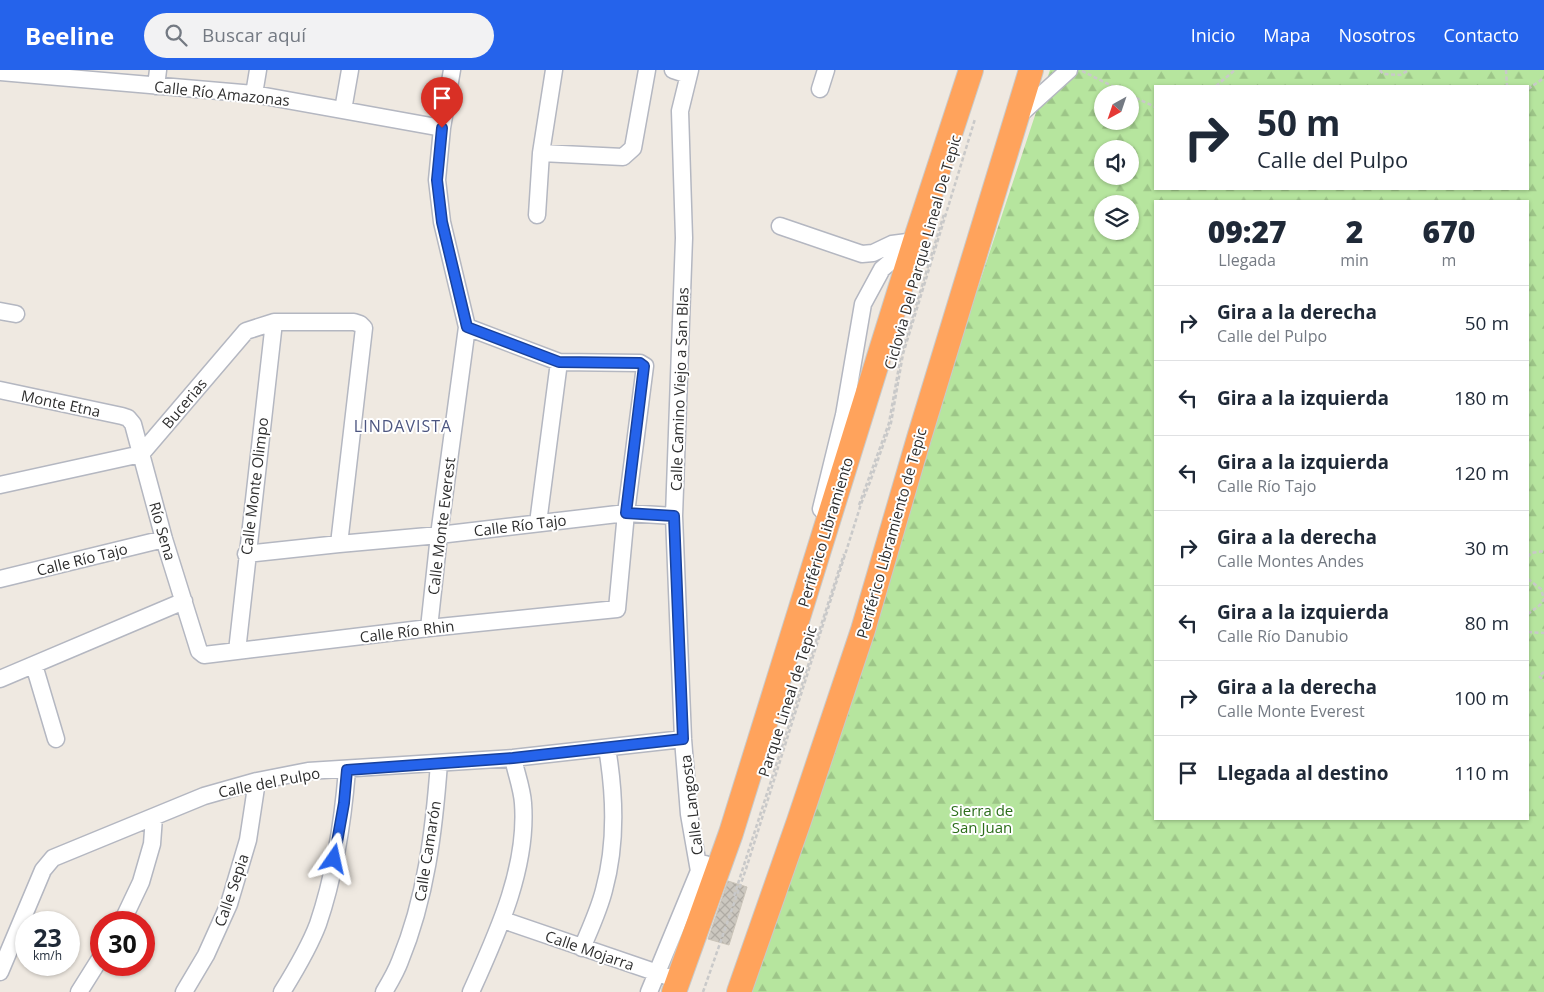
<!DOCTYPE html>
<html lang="es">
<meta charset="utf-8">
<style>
:root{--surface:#fff;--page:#f2f2f3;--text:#1f2937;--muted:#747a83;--line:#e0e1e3;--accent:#2563eb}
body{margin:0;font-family:"Open Sans",sans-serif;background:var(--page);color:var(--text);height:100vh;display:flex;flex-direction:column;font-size:19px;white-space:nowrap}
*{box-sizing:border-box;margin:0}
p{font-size:16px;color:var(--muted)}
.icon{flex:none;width:28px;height:28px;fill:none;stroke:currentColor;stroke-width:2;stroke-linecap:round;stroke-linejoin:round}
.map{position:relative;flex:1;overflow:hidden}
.sheet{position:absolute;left:1154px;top:130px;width:375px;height:620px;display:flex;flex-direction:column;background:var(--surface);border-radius:0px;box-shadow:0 1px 4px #0004}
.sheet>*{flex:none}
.top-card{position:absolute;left:1154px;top:15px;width:375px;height:105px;border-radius:0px;box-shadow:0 1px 4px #0004;background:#fff;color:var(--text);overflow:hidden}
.needle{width:32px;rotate:220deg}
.buttons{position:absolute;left:1094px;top:15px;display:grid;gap:10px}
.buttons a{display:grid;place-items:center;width:45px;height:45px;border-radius:50%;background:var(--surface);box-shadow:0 1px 4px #0004;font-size:25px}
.speed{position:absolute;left:15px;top:841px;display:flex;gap:10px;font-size:25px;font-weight:700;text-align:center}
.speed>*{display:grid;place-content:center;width:65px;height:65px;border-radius:50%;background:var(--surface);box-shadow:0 1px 4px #0004;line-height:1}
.speed small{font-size:12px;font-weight:400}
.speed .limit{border:8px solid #d22;background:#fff;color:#111}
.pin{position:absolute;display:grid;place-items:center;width:42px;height:42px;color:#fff;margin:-51px -21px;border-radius:50% 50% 50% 0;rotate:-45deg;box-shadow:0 0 5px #0007}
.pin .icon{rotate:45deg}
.me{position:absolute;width:55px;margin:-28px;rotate:11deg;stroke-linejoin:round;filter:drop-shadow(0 0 4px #0008)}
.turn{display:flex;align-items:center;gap:18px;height:105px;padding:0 20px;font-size:22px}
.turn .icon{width:65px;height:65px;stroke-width:2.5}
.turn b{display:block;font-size:35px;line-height:42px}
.eta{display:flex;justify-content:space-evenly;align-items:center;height:85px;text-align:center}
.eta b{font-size:30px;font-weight:800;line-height:35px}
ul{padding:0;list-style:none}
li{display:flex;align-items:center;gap:15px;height:75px;padding:0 20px;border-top:1px solid var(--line)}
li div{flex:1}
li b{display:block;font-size:19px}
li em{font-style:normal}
header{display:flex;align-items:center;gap:30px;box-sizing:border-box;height:70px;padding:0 25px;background:var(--accent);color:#fff}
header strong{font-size:24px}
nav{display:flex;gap:28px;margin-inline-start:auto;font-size:18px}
.search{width:350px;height:45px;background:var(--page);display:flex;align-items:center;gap:12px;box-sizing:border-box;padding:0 18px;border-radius:28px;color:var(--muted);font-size:19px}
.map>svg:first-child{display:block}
</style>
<header>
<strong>Beeline</strong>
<div class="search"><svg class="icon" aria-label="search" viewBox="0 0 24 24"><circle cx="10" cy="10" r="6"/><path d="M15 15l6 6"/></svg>Buscar aquí</div>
<nav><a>Inicio</a><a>Mapa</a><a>Nosotros</a><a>Contacto</a></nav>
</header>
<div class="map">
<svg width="1544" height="922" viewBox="0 0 1544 922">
<defs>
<pattern id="forest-firs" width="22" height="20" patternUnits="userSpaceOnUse" patternTransform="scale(1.25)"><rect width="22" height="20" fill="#b6e59e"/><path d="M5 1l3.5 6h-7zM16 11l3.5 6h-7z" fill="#9dc588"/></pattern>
<pattern id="building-cross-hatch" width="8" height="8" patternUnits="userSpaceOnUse" patternTransform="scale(1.25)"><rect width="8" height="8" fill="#cbc7bf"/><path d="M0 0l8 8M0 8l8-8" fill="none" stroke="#afaba4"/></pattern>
</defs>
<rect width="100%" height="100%" fill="#efe9e1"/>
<path fill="url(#forest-firs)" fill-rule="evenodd" d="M1050 0H1544V922H740L855 589ZM1155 16H1528V119H1155ZM1102 24H1130V51H1102ZM1102 79H1130V106H1102ZM1155 131H1528V749H1155ZM1102 134H1130V161H1102Z"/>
<path fill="url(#building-cross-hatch)" stroke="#cbc5ba" d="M728 811 747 817 729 875 708 869Z"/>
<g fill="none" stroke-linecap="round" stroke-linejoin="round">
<defs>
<path id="minor" d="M673 0 688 5
M690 0 680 41 684 168 674 446 683 669 689 744 699 801
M0 2 254 24 442 58
M156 16 158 0
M820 19 826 0
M254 24 258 0
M343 40 350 0
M1017 47 1069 0
M541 83 623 87 633 78 647 0
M537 145 541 83 554 0
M780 156 862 184 873 183 892 174 915 171
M0 241 16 244
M0 320 122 346 128 348 133 354 164 469 199 581 204 585 429 558 617 539 626 443 645 296 640 293 559 292 467 257
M0 415 141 384 246 261 274 252H354L360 254 364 258 339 474
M821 439 844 345 863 234 882 199 915 171
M538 453 559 292
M246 484 339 474 439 465 626 443 674 446
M0 509 164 469
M429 558 439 465 467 257 442 152 437 110 442 58 452 0
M237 581 274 252
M34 595 56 669
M0 609 184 531
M503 850 678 910
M122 852 141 812 152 774 154 747
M582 878C590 859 599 840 604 820 617 773 615 725 607 678
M0 902 43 800 53 788 204 726 257 711 308 701 513 688 683 669
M79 922 101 887
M184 922 206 885 229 834 248 770 257 711
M282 922C295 901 309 878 318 854 334 807 343 750 347 700
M384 922C390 912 396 902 400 891 426 828 434 761 439 693
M471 922C497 864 528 798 523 733 522 718 516 703 513 688
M649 922 699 801 705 794"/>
<path id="highway" d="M674 922 731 763 915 171 971 0
M739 922 799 751 863 560 919 368 1031 0"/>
</defs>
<use href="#minor" stroke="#b4b7c1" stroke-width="19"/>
<use href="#highway" stroke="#c9c9c9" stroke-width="26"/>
<path stroke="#c9c9c9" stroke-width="2.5" stroke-dasharray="4 2.5" stroke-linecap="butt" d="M1380 0 1383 4 1400 5 1409 0
M1506 0 1507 16
M1082 1 1128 24
M1216 16 1235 0
M1528 19 1544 8
M1130 25 1155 37
M859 435 889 353 901 285 944 144
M1528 487 1531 483 1544 481
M1528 509 1541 519 1544 529 1540 535 1528 544
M1528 562 1544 563
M1544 602 1539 606 1544 611
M734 826 844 484
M703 922 746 799 861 434 870 412 891 353 903 284 975 49"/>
<use href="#minor" stroke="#fff" stroke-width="16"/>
<use href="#highway" stroke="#ffa35c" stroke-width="24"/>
</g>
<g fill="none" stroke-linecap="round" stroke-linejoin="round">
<defs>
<path id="route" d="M334 789 344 733 347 700 513 688 683 669 674 446 626 443 644 296 640 293 559 292 467 257 442 152 437 110 442 58"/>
</defs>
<use href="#route" stroke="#184099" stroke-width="12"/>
<use href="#route" stroke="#2563eb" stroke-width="9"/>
</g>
<g text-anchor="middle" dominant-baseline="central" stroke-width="4" stroke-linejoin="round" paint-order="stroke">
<g font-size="15" fill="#2e2e2e" stroke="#fff">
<text transform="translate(222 23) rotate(6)">Calle Río Amazonas</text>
<text transform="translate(922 182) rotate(-74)">Ciclovia Del Parque Lineal De Tepic</text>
<text transform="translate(679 319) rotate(-88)">Calle Camino Viejo a San Blas</text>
<text transform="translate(61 333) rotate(12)">Monte Etna</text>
<text transform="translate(184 333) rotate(-50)">Bucerias</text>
<text transform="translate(254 416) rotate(-83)">Calle Monte Olimpo</text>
<text transform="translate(520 455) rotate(-7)">Calle Río Tajo</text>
<text transform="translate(441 456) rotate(-83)">Calle Monte Everest</text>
<text transform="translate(163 461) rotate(74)">Río Sena</text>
<text transform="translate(825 462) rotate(-73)">Periférico Libramiento</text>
<text transform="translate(891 463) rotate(-74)">Periférico Libramiento de Tepic</text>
<text transform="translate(82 489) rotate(-14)">Calle Río Tajo</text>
<text transform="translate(407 561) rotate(-7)">Calle Río Rhin</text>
<text transform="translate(787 631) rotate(-72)">Parque Lineal de Tepic</text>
<text transform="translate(269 712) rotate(-11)">Calle del Pulpo</text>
<text transform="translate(691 735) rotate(-97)">Calle Langosta</text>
<text transform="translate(427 781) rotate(-81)">Calle Camarón</text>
<text transform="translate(231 820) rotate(-71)">Calle Sepia</text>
<text transform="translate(590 880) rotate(19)">Calle Mojarra</text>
</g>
<g font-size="15" fill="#2c6e1b" stroke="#fff">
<text x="982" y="740">Sierra de<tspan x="982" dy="17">San Juan</tspan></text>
</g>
<g font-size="16" letter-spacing="1" fill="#4d5680" stroke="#fff">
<text x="403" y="356">LINDAVISTA</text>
</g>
</g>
</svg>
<div class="buttons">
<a><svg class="needle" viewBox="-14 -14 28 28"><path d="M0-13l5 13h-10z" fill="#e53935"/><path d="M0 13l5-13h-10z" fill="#747a83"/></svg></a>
<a><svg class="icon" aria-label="sound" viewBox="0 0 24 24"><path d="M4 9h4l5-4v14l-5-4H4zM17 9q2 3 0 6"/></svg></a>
<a><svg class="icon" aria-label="layers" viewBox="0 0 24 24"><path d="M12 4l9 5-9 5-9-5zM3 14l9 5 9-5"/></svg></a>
</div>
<div class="speed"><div>23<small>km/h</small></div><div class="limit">30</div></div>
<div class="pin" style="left:442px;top:58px;background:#d93025"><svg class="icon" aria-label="arrive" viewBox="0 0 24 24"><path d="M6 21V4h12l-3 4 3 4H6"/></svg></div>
<svg class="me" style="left:334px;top:789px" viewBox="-20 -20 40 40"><path d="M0-17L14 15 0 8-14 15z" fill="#2563eb" stroke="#fff" stroke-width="4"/></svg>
<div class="top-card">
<div class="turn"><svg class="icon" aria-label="right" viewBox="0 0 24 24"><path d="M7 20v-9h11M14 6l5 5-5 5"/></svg><div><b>50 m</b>Calle del Pulpo</div></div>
</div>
<section class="sheet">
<div class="eta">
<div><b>09:27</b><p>Llegada</p></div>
<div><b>2</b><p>min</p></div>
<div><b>670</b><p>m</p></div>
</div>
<ul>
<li><svg class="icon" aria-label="right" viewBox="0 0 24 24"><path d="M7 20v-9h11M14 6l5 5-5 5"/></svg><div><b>Gira a la derecha</b><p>Calle del Pulpo</p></div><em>50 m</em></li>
<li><svg class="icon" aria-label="left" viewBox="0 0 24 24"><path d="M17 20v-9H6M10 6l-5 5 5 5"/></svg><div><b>Gira a la izquierda</b></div><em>180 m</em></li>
<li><svg class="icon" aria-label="left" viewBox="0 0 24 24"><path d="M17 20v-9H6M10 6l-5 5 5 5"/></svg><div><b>Gira a la izquierda</b><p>Calle Río Tajo</p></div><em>120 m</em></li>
<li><svg class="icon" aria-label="right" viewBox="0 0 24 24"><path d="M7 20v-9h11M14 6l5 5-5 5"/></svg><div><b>Gira a la derecha</b><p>Calle Montes Andes</p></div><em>30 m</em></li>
<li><svg class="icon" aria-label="left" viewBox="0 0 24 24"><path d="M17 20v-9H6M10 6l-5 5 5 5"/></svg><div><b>Gira a la izquierda</b><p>Calle Río Danubio</p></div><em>80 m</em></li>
<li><svg class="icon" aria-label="right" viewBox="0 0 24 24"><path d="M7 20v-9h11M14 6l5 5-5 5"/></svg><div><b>Gira a la derecha</b><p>Calle Monte Everest</p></div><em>100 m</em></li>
<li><svg class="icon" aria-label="arrive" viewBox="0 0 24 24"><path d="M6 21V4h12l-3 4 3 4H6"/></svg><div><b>Llegada al destino</b></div><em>110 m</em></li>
</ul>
</section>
</div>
